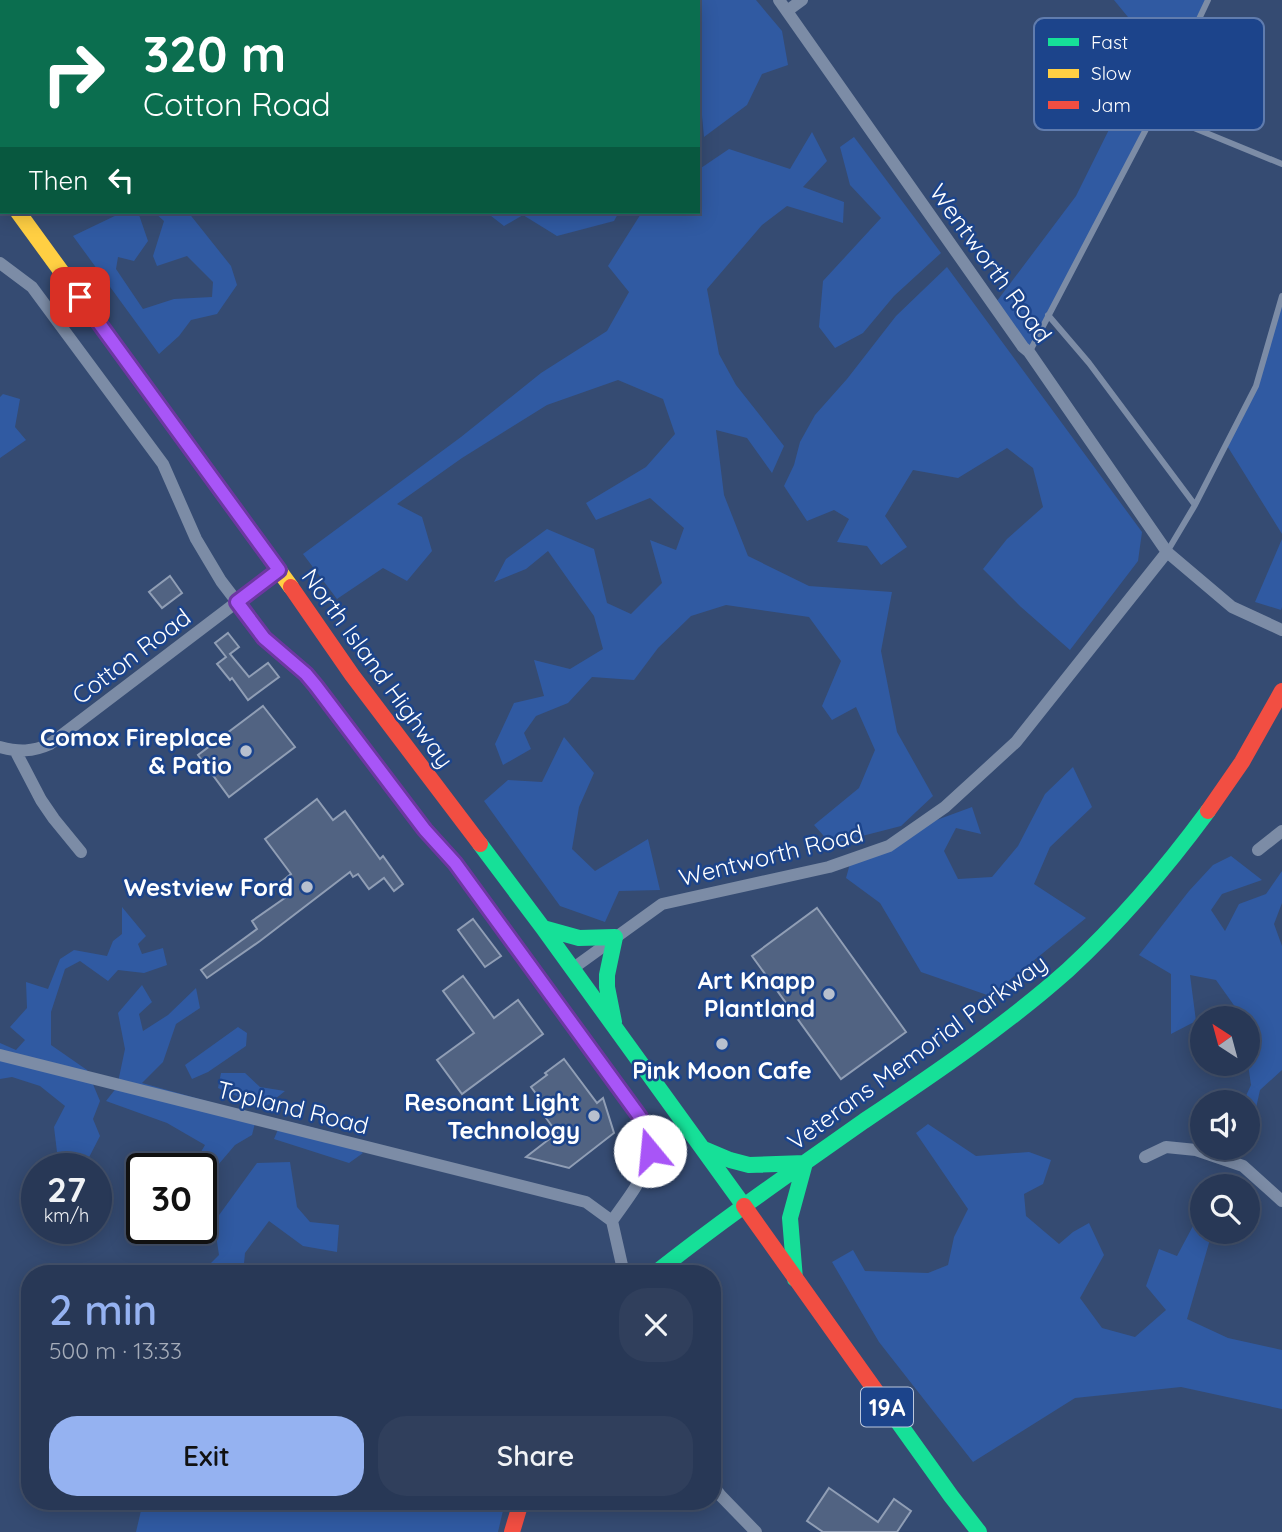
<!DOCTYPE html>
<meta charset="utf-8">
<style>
:root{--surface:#283856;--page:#303f5c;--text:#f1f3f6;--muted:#a5acb9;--line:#44526c;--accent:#95b2f1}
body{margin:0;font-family:Quicksand,sans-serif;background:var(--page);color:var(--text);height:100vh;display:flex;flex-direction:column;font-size:26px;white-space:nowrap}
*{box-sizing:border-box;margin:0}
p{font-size:23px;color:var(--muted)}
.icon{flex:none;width:38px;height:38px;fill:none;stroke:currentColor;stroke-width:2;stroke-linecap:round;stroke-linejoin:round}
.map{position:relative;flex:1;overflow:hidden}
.side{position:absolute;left:21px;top:1265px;width:700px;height:245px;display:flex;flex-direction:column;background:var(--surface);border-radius:28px;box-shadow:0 4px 18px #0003,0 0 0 2px var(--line)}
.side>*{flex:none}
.top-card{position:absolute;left:0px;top:0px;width:700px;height:214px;box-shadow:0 4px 18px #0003,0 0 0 2px var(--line);background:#0b6e4f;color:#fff;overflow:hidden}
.needle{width:46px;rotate:324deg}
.controls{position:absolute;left:1190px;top:1006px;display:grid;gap:14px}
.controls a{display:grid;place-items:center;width:70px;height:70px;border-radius:50%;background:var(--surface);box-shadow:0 4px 18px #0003,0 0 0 2px var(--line);font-size:35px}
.speed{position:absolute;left:21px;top:1153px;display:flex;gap:14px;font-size:35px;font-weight:700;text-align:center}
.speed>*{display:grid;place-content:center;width:91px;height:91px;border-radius:50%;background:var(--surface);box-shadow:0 4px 18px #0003,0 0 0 2px var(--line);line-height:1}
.speed small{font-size:18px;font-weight:400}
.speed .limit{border:4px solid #111;border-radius:10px;background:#fff;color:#111}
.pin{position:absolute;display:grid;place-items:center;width:60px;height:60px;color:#fff;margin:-30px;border-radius:14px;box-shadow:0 4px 10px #0006}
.me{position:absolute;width:77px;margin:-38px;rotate:343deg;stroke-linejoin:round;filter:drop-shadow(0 0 5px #0008)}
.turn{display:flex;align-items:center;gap:24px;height:147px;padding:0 28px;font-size:32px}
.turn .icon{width:91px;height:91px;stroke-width:2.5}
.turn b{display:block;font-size:49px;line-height:60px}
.then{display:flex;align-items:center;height:66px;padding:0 28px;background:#0003;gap:14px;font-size:26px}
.round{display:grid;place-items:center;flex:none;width:74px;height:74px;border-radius:28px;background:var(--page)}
.overview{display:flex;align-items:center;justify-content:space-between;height:119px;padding:0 28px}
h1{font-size:42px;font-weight:600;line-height:52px;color:var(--accent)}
.primary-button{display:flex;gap:14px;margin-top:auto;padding:14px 28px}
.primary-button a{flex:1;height:80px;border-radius:28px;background:var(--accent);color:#111;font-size:28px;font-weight:600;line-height:80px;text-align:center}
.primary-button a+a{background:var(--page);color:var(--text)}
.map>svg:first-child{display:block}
</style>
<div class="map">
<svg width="1282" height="1532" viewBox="0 0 1282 1532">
<rect width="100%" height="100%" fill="#354b72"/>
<path fill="#305aa2" d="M427 0H756L782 31 788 65 762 74 747 105 704 137 700 94 698 91V2H432Z
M1114 0H1208L1155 112 1029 352 994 305 1076 196 1151 45Z
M812 132 827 161 803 187 844 202 843 223 787 206 762 225 707 289 719 354 736 385 784 446 772 473 747 438 716 430 724 495 748 556 809 586 892 592 881 651 897 732 933 796 901 826 831 844 814 825 859 788 875 750 856 707 832 720 822 706 841 661 809 617 726 605 691 616 658 648 634 680 592 677 568 703 536 716 524 733 531 749 503 765 495 744 514 703 544 696 534 660 570 669 603 649 594 616 548 551 526 569 494 582 506 559 547 529 594 549 607 603 631 614 662 583 650 540 676 550 684 528 650 498 596 520 586 503 646 467 675 434 663 399 618 380 547 405 462 458 397 504 422 517 432 551 407 581 383 568 337 599 303 554 461 437 541 373 607 331 629 292 608 266 642 212H698V170L729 149 790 169Z
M854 137 941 253 894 296 863 333 835 348 819 327 823 281 881 218 850 185 840 147Z
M123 212H138L148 241 134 261 118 257 116 269 143 309 174 299 212 297 213 282 187 256 157 266 153 256 164 221 154 212H188L231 266 237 285 217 314 191 320 179 336 159 354 73 236Z
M486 212H619L614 221 557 236 523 215 504 226Z
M947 267 1142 532 1138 561 1070 650 1021 607 983 569 1007 539 1043 507 1033 468 1007 448 958 478 913 470 885 516 907 547 881 565 867 546 837 542 849 519 834 510 807 521 784 486 794 465 800 442 815 415 847 379 896 316Z
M1282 296V534L1226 444 1256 386Z
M3 394 20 399 15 427 26 440 0 458V397Z
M1282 539V607L1281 610 1255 602Z
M564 737 594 773 579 807 572 849 595 871 648 839 660 890 619 891 605 922 560 906 484 801 508 780 542 782Z
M1073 767 1092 807 1050 847 1034 884 1086 918 990 996 921 972 880 903 846 878 851 860 934 821 972 807 981 834 956 828 944 851 958 879 992 877 1018 846 1045 794Z
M1231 856 1262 880 1222 894 1211 910 1225 931 1239 904 1266 894 1282 871V903L1274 924 1282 946V1070L1260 1090 1256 1108 1248 1115V1102H1243L1251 1085 1248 1064V1018H1243L1216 980 1190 975 1196 1021 1171 1034V974L1139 955 1189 891 1213 865Z
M122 907 146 936 138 944 142 954 163 948 167 965 144 973 118 970 108 981 80 961 65 969 51 1012V1045L87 1070 100 1101 93 1119 100 1136 83 1169H51L57 1152 54 1127 65 1106 40 1086 12 1077 0 1079V1043L16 1050 25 1040 10 1027 27 1008 26 982 48 989 60 959 74 950 107 956 113 941 122 934Z
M142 985 152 1002 139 1014 143 1031 168 1015 196 988 200 1008 176 1024 163 1062 142 1083 257 1115 252 1135 235 1145 201 1185V1169H191L205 1145 167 1123 106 1101 117 1087 125 1049 118 1013Z
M238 1027 247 1033 246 1046 208 1072 192 1079 185 1065Z
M221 1073H245L260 1087 285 1091 264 1108 218 1088Z
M282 1120 339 1134 363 1153 349 1163 274 1139Z
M928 1124 976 1156 1029 1152 1051 1160 1043 1184 1024 1194 1026 1216 1059 1244 1073 1232 1089 1223 1104 1255 1080 1298 1102 1328 1135 1337 1166 1310 1146 1286 1159 1249 1177 1256 1193 1226 1211 1236 1187 1319 1228 1338 1282 1350V1409L1181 1387 1075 1398 973 1462 879 1342 832 1262 853 1250 865 1271 928 1273 948 1265 954 1237 968 1209 916 1133Z
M290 1162 297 1207 310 1222 339 1225 337 1252 303 1246 269 1221 245 1253 243 1274H200L219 1255 214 1222 257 1163Z
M143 1502H505L498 1532H136Z"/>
<path fill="#516382" stroke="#909eb5" stroke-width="2" d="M170 576 182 593 162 608 149 592Z
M228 633 239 647 230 654 249 677 268 663 279 677 248 700 232 678 230 680 217 664 226 657 215 643Z
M263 706 295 747 229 797 198 755Z
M317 799 333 820 345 811 380 859 383 856 403 884 394 891 384 878 369 889 358 874 353 877 350 872 260 941 207 978 201 970 257 929 252 921 289 895 280 883 291 874 265 839Z
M817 908 906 1032 841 1079 752 956Z
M473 919 501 956 485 967 458 930Z
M463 976 494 1018 518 1000 543 1034 462 1094 437 1060 474 1033 443 991Z
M564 1059 597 1103 603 1098 614 1133 569 1168 526 1157 557 1133 538 1107 543 1103 531 1087 547 1075 545 1073Z
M829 1488 878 1522 894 1499 911 1511 897 1532H823L807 1521Z"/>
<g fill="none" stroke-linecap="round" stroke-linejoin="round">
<path stroke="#7c8ca6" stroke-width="6" d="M1155 112 1282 164
M1048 315 1089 363 1195 505 1256 386 1282 296
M1030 351 1155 112 1208 0
M1167 552 1195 505"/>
<path stroke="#7c8ca6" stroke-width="12" d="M779 0 1023 347 1029 352 1167 552 1232 607 1282 630
M212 2V0
M787 11 802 0
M0 263 32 287 163 464 196 539 221 581 237 602 264 638 306 674 316 686 426 830 455 863 640 1117C664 1158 634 1189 612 1221L624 1274
M0 747C19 752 32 752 50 744L279 570
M16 752 41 800 54 819 81 852
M1258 850 1282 831
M572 969 662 904 829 867 889 846 945 807 1016 742 1167 552
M0 1055 586 1202 612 1221
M1145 1157 1166 1147 1196 1150 1243 1166 1282 1201
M712 1484 721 1496 756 1532"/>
<path stroke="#16e098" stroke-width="16" d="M480 844 543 928 744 1206
M543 928 579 938 615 937 607 975V987L614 1022
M704 1149 730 1160 749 1165 805 1163 790 1218 795 1279
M654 1274C722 1220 793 1171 864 1121 934 1074 1005 1026 1068 970 1120 922 1166 868 1208 811
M878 1394 951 1496 979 1532"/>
<path stroke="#ffcf43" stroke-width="16" d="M0 187 2 189
M18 212 291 587"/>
<path stroke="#f24e42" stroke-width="16" d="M291 587 352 675 480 844
M1208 811 1242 762 1282 691
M744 1206 878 1394
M512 1532 521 1502"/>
</g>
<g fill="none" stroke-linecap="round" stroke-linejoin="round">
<defs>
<path id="route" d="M80 297 279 570 237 602 264 638 306 674 316 686 425 830 455 863 640 1117 646 1130 650 1151"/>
</defs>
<use href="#route" stroke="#6d37a1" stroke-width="18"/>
<use href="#route" stroke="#a855f7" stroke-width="12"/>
</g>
<g fill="#b8c0ce" stroke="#1c448b" stroke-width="2.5">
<circle cx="246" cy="751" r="7"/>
<circle cx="307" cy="887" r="7"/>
<circle cx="829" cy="994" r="7"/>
<circle cx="722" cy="1044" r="7"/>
<circle cx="594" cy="1116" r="7"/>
</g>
<g text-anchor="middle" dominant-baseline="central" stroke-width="5" stroke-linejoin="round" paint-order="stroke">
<rect fill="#1c448b" stroke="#bbc7dc" stroke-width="2" x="861" y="1387.5" width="52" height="39" rx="5"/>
<g font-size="23" font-weight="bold" fill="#fff">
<text x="887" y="1407">19A</text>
</g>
<g font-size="24" fill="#fff" stroke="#1c448b">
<text transform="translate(991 263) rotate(54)">Wentworth Road</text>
<text transform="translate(131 656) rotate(-37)">Cotton Road</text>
<text transform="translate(378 668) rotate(54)">North Island Highway</text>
<text transform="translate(771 855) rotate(-14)">Wentworth Road</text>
<text transform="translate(917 1052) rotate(-36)">Veterans Memorial Parkway</text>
<text transform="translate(293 1107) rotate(14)">Topland Road</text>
</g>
<g font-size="24" font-weight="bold" fill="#fff" stroke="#1c448b" text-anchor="end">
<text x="232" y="737">Comox Fireplace<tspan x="232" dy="28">&amp; Patio</tspan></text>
<text x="293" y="887">Westview Ford</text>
<text x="815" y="980">Art Knapp<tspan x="815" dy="28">Plantland</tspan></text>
<text x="722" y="1070" text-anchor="middle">Pink Moon Cafe</text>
<text x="580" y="1102">Resonant Light<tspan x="580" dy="28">Technology</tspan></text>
</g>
</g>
<rect x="1034" y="18" width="230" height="112" rx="10" fill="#1c448b" stroke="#607cae" stroke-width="2"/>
<rect x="1048" y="38" width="31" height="8" fill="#16e098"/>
<rect x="1048" y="69" width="31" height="9" fill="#ffcf43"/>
<rect x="1048" y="101" width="31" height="8" fill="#f24e42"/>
<g font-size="19" fill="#fff">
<text x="1091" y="49">Fast</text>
<text x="1091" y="80">Slow</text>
<text x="1091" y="112">Jam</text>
</g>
</svg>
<div class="controls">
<a><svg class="needle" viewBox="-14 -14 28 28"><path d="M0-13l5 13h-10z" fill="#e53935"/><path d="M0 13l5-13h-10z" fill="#a5acb9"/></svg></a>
<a><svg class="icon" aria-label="sound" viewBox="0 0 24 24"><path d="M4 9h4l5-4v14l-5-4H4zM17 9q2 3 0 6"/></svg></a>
<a><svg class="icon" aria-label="search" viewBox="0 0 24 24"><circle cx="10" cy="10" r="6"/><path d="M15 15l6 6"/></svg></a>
</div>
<div class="speed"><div>27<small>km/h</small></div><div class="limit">30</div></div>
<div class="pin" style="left:80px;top:297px;background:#d93025"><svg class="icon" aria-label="arrive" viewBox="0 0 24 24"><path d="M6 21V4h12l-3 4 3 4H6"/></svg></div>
<svg class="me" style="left:650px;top:1151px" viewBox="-20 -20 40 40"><circle r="19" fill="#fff"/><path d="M0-13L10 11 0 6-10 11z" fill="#a855f7"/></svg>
<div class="top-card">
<div class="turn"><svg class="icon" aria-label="right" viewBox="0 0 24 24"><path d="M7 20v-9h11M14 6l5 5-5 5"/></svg><div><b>320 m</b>Cotton Road</div></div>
<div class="then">Then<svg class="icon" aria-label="left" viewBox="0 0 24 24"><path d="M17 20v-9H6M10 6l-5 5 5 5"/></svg></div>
</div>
<section class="side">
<div class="overview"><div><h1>2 min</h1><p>500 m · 13:33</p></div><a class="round"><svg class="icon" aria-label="close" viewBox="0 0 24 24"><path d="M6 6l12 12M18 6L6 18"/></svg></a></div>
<div class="primary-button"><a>Exit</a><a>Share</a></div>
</section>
</div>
